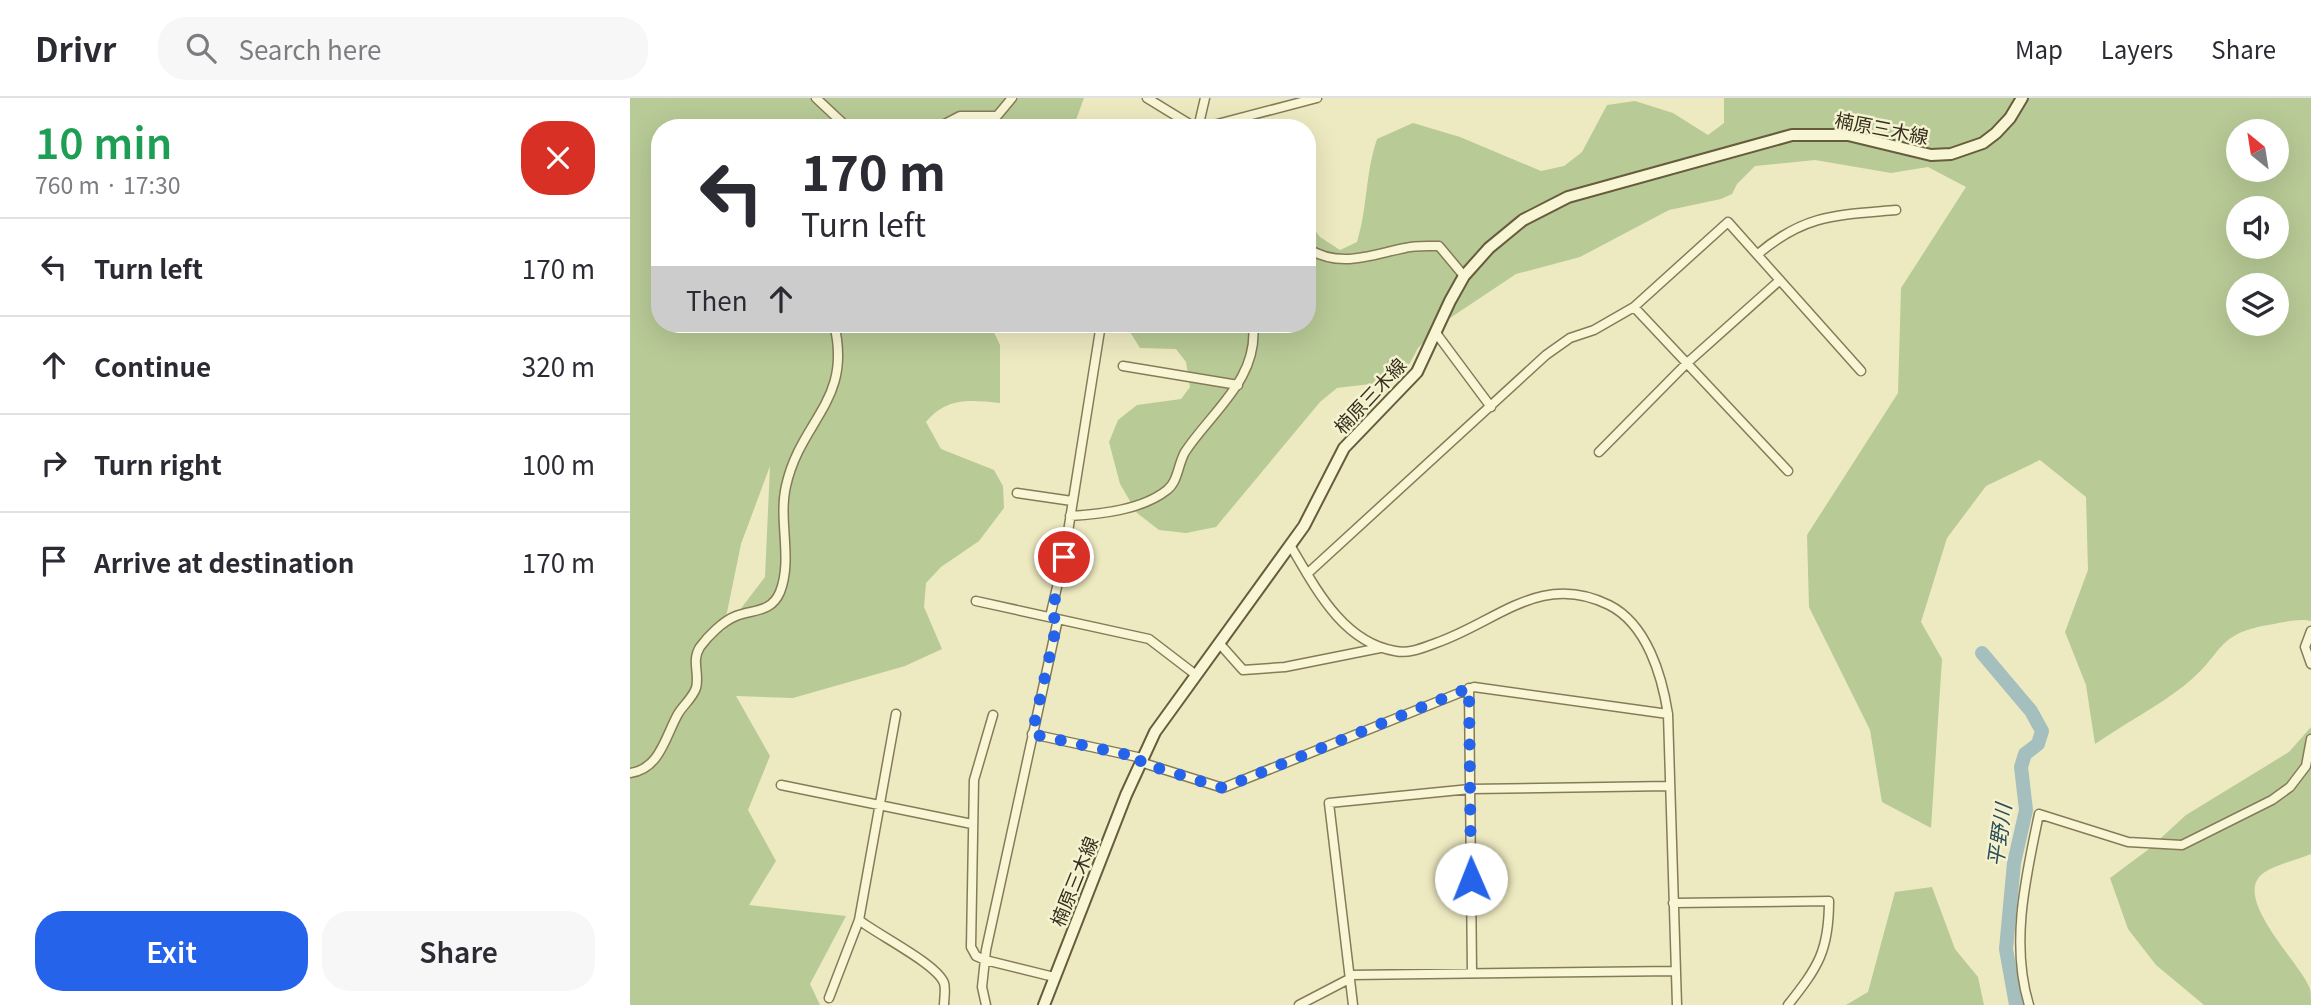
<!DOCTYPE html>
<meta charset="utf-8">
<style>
:root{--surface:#fff;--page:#f7f7f7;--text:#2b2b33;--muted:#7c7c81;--line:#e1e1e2;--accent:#2563eb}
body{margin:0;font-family:Georgia,"Noto Sans JP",serif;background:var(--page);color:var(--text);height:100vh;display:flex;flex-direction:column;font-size:26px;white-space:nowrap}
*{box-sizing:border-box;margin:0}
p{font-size:23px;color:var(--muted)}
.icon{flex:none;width:38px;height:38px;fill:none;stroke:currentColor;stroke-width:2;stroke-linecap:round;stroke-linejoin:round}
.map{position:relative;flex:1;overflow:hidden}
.drawer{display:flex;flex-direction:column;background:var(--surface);width:630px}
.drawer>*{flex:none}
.guide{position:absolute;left:21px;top:21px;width:665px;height:214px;border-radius:28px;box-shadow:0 7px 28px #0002;background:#fff;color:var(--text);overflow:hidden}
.needle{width:46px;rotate:330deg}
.buttons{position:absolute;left:1596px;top:21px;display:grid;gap:14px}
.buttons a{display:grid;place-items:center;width:63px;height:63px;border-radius:50%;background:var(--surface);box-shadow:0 7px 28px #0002;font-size:35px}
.pin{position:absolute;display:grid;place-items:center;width:60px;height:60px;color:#fff;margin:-30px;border:4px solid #fff;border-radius:50%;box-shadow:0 2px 7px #0007}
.me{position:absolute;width:77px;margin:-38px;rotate:359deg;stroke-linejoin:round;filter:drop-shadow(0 0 5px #0008)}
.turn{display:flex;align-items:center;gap:24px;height:147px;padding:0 35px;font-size:32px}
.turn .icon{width:91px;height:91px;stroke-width:2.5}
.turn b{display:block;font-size:49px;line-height:60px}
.then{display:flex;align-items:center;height:66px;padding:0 35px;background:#0003;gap:14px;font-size:26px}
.round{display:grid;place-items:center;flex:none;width:74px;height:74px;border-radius:28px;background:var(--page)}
.overview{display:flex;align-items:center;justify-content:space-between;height:119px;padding:0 35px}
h1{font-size:42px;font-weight:600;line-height:52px;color:#1e9e55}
.cta{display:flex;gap:14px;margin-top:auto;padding:14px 35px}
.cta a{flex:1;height:80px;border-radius:28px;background:var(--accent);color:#fff;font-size:28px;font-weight:600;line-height:80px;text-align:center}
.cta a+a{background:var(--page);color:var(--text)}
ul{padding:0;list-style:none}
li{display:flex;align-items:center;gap:21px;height:98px;padding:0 35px;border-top:2px solid var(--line)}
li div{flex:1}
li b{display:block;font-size:26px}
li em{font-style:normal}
header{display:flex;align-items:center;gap:42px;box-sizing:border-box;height:98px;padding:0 35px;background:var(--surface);border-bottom:2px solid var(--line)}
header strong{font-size:33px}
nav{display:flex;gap:38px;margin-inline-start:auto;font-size:24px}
.search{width:490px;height:63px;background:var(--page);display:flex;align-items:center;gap:18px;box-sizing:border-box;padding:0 24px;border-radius:28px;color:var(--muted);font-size:26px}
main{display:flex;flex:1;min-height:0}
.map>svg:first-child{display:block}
</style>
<header>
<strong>Drivr</strong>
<div class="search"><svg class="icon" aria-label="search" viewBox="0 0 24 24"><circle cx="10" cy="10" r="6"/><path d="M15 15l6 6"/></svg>Search here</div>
<nav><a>Map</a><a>Layers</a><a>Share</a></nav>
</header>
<main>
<section class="drawer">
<div class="overview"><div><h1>10 min</h1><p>760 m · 17:30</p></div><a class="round" style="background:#d93025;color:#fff"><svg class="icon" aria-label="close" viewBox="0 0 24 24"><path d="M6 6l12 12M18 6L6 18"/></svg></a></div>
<ul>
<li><svg class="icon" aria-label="left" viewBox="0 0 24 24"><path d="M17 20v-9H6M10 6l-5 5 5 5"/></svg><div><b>Turn left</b></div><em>170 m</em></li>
<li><svg class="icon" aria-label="ahead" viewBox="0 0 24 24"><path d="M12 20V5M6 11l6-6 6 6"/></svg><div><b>Continue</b></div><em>320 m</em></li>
<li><svg class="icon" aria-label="right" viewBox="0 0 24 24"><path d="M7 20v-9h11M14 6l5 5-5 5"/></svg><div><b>Turn right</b></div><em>100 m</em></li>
<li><svg class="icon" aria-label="arrive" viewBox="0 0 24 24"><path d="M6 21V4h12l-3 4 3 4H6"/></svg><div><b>Arrive at destination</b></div><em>170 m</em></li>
</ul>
<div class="cta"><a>Exit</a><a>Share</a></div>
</section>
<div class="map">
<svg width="1681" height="907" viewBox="0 0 1681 907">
<rect width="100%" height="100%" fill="#edeac1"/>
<path fill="#b8ca96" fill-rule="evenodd" d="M0 0H454L443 30H30V226H309L313 231 360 226 370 247V305C339 302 317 299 296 324L311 351 364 372 373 388 374 410 349 443 311 469 296 485 294 509 312 551 275 568 163 600 106 598 140 658 118 712 146 763 119 807 216 818 180 886 190 907H0ZM140 368 135 479 93 534 111 446Z
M1094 0H1681V523C1670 520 1655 524 1644 526 1583 535 1596 555 1555 587 1527 609 1494 626 1465 646L1456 587 1435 534 1458 472 1456 399 1410 362 1356 388 1317 440 1291 524 1312 561 1301 730 1252 704 1240 632 1179 509 1177 437 1268 295 1271 190 1336 89 1298 69 1261 75 1185 62 1125 68 1107 86 1102 96 1091 101 1039 112 950 159 886 176 814 224 788 250 774 276 757 284 707 290 690 304 586 429 556 435 529 432 507 415 490 386 479 344 488 322 507 307 551 301 560 289 556 264 546 251 510 250 495 226H677V121L690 139 710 152 727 144C738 108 735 77 747 41L783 25 830 39 911 73 934 68 952 54 977 7 1005 3 1043 15 1078 37 1094 25ZM1608 33H1647V72H1608ZM1608 110H1647V149H1608ZM1608 187H1647V226H1608Z
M1681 629V756C1667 762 1648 766 1635 774 1598 797 1671 865 1680 891 1681 895 1681 902 1681 907H1574L1526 867 1498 831 1480 780 1519 751 1556 717 1659 654Z
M1302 789 1325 851 1348 879 1354 907H1216L1238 894 1265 794Z"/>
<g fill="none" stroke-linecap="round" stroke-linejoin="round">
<path stroke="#a4bfbe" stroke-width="14" d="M1352 555 1401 613 1412 633 1408 646 1395 656 1391 669 1396 712 1384 765 1376 851 1386 907"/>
<defs>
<path id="minor" d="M186 0 218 30
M517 0 566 30
M307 30 330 18H367L382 0
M568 30 575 0
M572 30 687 0
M677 150C710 171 740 157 775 150 786 147 798 148 809 148L834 178
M1128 156C1175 116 1207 117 1266 112
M1004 209 1158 373
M453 226 471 228
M806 235 861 309
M493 268 608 287
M969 354 1056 266 1150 182
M387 395 442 403
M440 418C471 416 512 412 537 392 548 384 548 366 555 354 582 313 629 281 623 226
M660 447C685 489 712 544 765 553 780 556 792 550 806 545 867 524 911 473 979 507 1017 526 1032 578 1038 616L1047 907
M677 476 916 257 940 240 964 232 1004 209 1098 124 1231 273
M346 503 519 541 566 577
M420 519 434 459 471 226
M1681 533 1675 549 1681 566
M589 545 613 572 655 569 750 550
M839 590 842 875
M363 617 344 682 341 849 346 858 355 862 424 879
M402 636 512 660
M510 664 593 690 844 589 1038 616
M0 675C30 671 35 639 48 616 53 607 62 601 66 590 70 576 61 563 70 549 78 538 93 523 106 518 124 511 141 515 150 494 163 461 148 423 156 388 171 321 223 303 204 226
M151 687 342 726
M1043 805 1199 803C1199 853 1188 869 1158 907
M229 822C248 837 307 866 314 885 316 891 314 901 314 907
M720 877 1045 873
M199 900 229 822 266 616
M356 907 352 889 356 852 428 521
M669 907 719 881
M723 907 699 705 840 691 1039 688
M1399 907C1380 845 1396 778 1409 716L1498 744 1552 747 1642 702 1660 689 1676 668 1681 641"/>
<path id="secondary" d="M414 907 496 697 525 634 674 428 714 350 787 274 820 203 834 178 859 150 893 122 938 99 1162 37H1218L1301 57 1321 56 1353 45 1366 35 1380 20 1392 0"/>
</defs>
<use href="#minor" stroke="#867b59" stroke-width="11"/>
<use href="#secondary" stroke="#675c3d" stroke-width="14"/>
<use href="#minor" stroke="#f8f6d4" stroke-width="8"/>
<use href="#secondary" stroke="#f8f6d4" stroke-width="10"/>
</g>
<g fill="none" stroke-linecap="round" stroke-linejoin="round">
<path stroke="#2563eb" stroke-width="12" stroke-dasharray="0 21.6" d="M434 459 421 519 428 521 402 636 512 660 510 664 521 668 593 690 839 590 841 781"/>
</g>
<g text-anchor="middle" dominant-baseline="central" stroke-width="5" stroke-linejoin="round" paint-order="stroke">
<g font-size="19" fill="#362f1d" stroke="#f4f2d1">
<text transform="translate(1252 29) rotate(11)">楠原三木線</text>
<text transform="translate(739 297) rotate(-47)">楠原三木線</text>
<text transform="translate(443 783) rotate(-68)">楠原三木線</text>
</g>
<g font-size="21" font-style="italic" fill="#2d4e55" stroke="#f4f2d1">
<text transform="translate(1368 737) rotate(-82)">平野川</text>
</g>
</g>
</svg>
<div class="buttons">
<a><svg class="needle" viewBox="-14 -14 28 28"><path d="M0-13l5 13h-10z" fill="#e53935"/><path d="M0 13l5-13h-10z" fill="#7c7c81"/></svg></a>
<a><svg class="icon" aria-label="sound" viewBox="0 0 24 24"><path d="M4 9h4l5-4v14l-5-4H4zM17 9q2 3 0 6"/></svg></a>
<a><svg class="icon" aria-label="layers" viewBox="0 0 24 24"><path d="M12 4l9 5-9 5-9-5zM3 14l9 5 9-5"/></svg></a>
</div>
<div class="pin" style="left:434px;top:459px;background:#d93025"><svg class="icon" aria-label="arrive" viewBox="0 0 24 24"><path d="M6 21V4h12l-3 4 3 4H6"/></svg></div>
<svg class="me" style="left:841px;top:781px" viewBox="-20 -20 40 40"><circle r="19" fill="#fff"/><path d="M0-13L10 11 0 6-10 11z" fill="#2563eb"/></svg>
<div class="guide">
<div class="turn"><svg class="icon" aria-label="left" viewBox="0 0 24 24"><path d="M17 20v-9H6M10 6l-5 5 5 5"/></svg><div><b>170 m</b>Turn left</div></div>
<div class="then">Then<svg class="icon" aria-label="ahead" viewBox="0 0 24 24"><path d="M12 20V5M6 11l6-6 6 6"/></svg></div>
</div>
</div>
</main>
